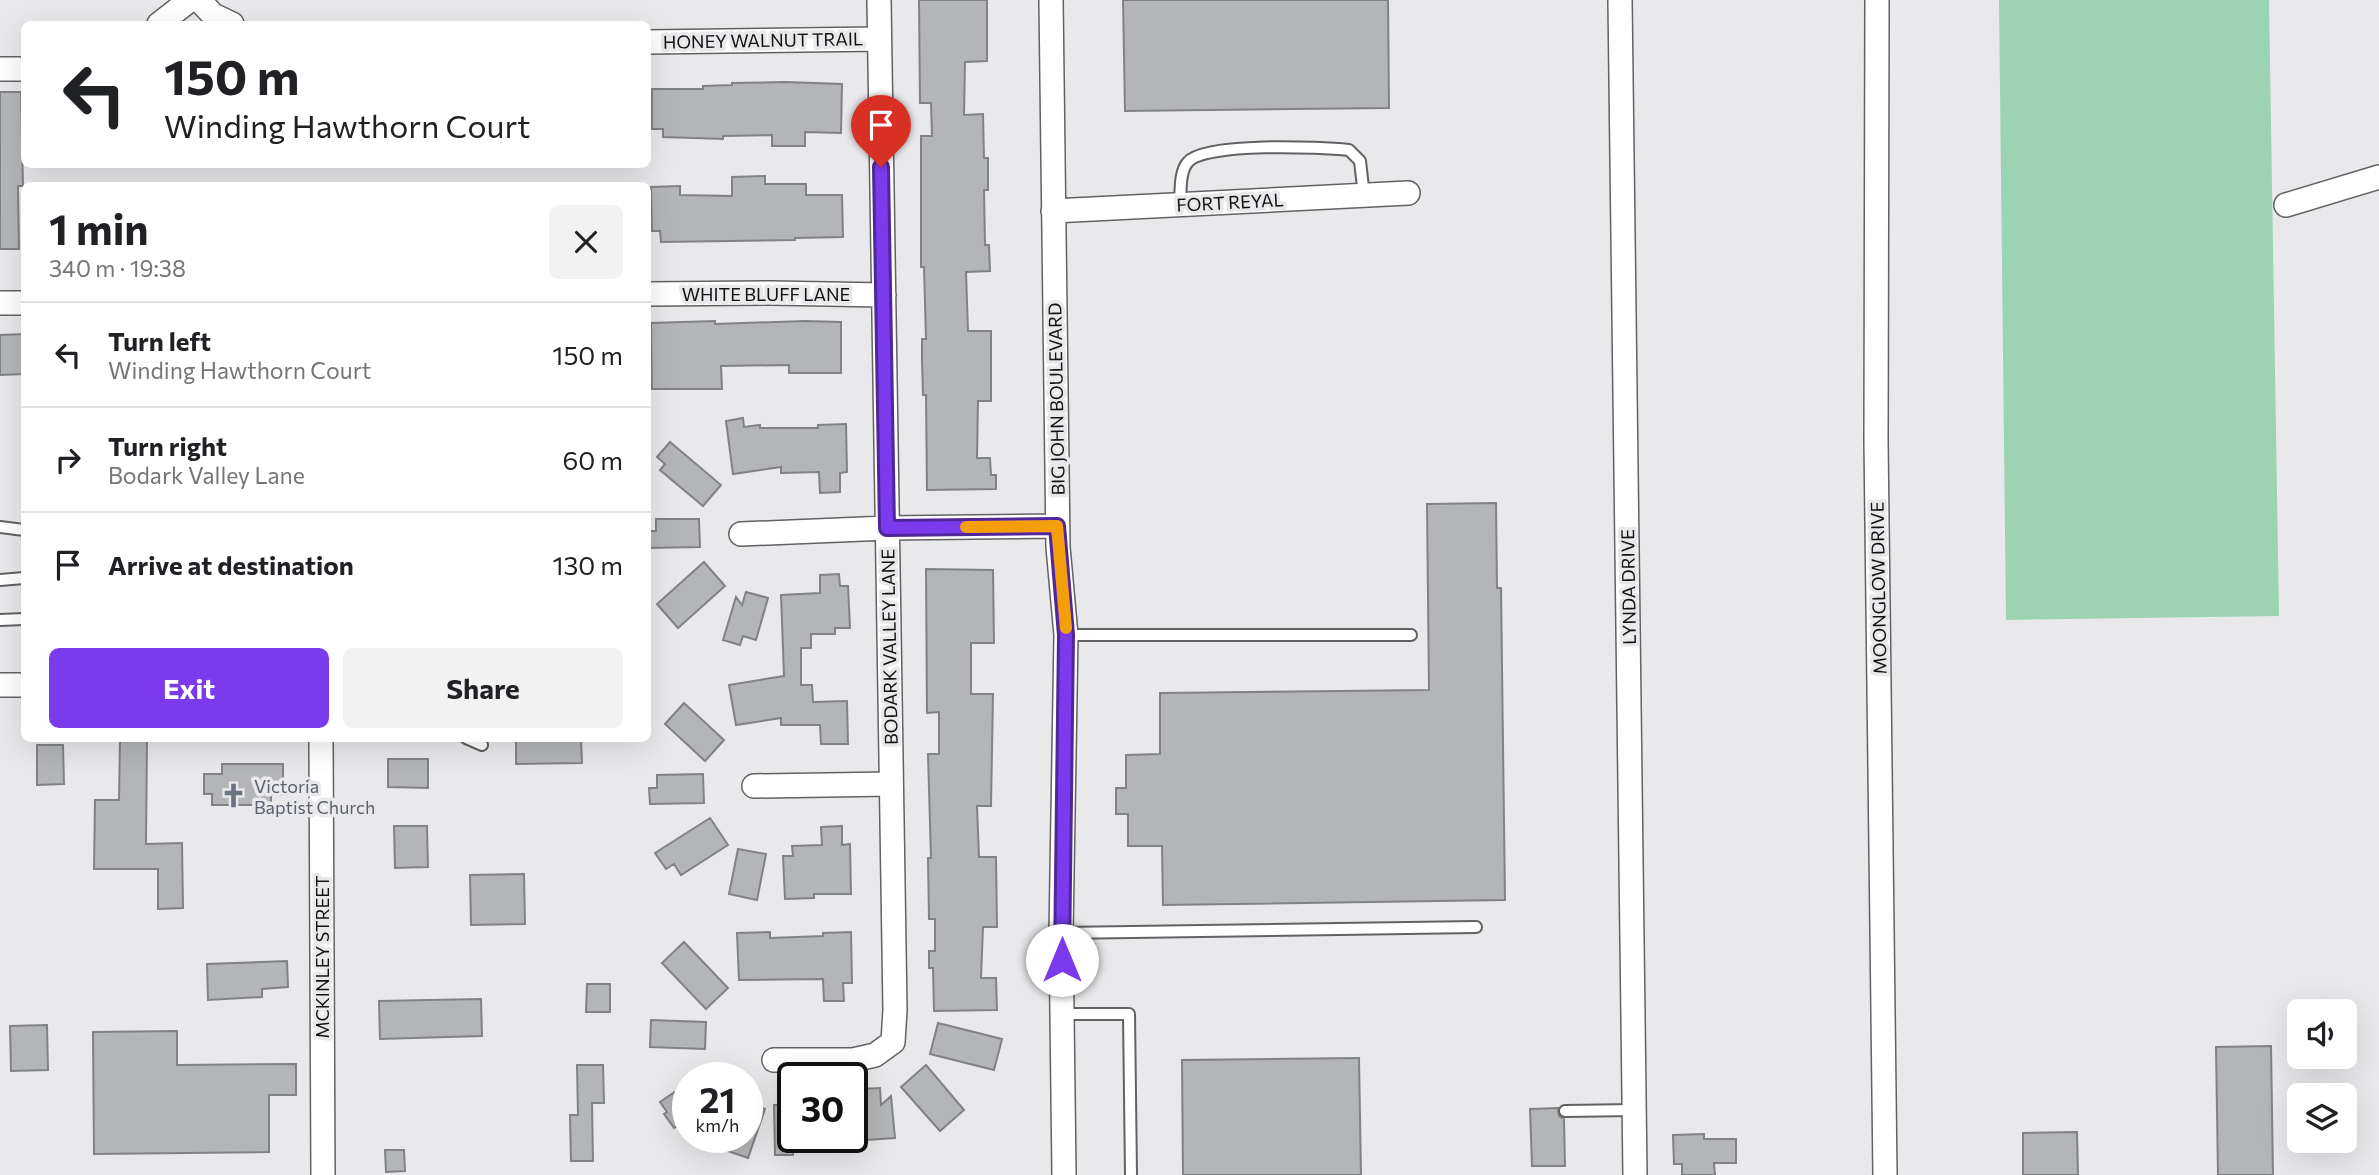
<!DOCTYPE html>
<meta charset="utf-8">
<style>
:root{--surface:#fff;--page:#f2f2f2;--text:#202124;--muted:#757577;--line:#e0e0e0;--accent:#7c3aed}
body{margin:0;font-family:Commissioner,sans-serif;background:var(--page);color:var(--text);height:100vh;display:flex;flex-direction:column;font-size:26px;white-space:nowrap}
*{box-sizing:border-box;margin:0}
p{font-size:23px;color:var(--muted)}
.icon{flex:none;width:38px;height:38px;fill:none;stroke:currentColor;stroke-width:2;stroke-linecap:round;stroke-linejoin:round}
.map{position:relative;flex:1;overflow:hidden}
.details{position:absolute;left:21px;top:182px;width:630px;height:560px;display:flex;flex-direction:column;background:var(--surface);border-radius:10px;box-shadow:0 7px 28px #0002}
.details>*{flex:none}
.banner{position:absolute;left:21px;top:21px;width:630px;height:147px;border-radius:10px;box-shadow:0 7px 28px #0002;background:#fff;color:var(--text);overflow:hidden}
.fabs{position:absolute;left:2287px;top:999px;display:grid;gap:14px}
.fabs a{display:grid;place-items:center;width:70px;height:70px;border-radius:10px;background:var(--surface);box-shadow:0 7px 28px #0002;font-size:35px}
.speed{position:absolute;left:672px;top:1062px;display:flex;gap:14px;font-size:35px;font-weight:700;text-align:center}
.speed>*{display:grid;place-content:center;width:91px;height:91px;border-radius:50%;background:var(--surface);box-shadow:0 7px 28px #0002;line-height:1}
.speed small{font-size:18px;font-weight:400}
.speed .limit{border:4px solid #111;border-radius:10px;background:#fff;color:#111}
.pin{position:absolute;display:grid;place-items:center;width:60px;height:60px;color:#fff;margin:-72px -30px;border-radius:50% 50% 50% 0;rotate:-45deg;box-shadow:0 0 7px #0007}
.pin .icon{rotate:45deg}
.me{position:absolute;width:77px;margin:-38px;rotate:0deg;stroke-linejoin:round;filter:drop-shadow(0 0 5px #0008)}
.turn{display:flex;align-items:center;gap:24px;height:147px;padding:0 28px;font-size:32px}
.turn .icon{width:91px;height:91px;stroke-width:2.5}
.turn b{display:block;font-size:49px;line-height:60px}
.round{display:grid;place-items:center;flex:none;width:74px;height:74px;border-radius:10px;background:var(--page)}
.summary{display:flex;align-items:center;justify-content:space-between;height:119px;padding:0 28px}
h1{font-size:42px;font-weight:700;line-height:52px}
.action{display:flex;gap:14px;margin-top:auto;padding:14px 28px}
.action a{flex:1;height:80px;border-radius:10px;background:var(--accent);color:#fff;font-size:28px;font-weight:700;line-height:80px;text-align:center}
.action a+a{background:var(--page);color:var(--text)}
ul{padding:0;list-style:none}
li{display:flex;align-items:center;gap:21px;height:105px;padding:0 28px;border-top:2px solid var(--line)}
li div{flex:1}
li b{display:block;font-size:26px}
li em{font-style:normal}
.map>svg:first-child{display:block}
</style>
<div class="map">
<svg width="2379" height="1175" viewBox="0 0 2379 1175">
<rect width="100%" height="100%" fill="#e9e9ec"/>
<path fill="#9cd4b3" d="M1999 0H2269L2279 616 2006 620Z"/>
<path fill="#b4b5b7" stroke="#818284" stroke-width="2" d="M919 0H987V61L965 62 964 115 983 114 984 158H988V190H984L985 245H989L990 271 966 272 968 331H991V401H978L977 458H990L991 475H996V489L927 490 926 395H923L922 360V339H926L924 267H921V136H932L931 103H920Z
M1123 0H1388L1389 108 1125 111Z
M785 82 842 84 841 133 805 132V146H772V135L723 136V139L663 137V129H652V89H703V86L732 85V83Z
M0 92H21L23 186H18L19 249H0Z
M765 176V184H806V195H842L843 237 795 238V240L661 242 660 231H652L651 187 680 186V195L732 196V177Z
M715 321V324L805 321 841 322V373H789V365L721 366 722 389H652L651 323Z
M24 334V374L0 375V335Z
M743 418 744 427 760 425V428H818V425L846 424 847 472 840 473V492L820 493 819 472 781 473V467L733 474 726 421Z
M670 442 721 485 703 506 660 470 665 464 657 457Z
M1496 503 1497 588H1501L1505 900 1163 905 1162 846H1128V814H1116V788H1126V755L1160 754V693L1429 690 1427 504Z
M656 519H699L700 547 648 548V531H656Z
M704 562 725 586 678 628 657 604Z
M926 569 993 570 994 643H971V694H993L991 806H977L979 857H996L997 927H983L981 978H996L997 1010 934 1011 933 968H929V951H935V919H929L928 858H931L928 754H939V712L927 713Z
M839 574 840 586H848L850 628H835V634H811V648H801V685H812L813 702 847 701 848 744H821L820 725H781V718L736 725 729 685 784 676 781 595 820 593V575Z
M746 592 768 598 756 640 743 636 740 645 723 640 736 597 742 605Z
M684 703 724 740 705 761 665 724Z
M120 738H147L146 844 182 843 183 908 158 909V869H94L95 800H119Z
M516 738H581L582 763 516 764Z
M37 745H63L64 784 37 785Z
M388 759H428V788L388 787Z
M222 764H283V795H271V815H254V805H212V794H204V774H222Z
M703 774 704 803 650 804 649 788H657V775Z
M710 818 728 845 681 875 674 864 666 869 655 853Z
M394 826H427L428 867 395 868Z
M842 826V845L850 844 851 894H814V898L785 899 783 856H793L792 846 822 845 821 827Z
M738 849 766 854 757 900 729 894Z
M524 874 525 924 471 925 470 875Z
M770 932V938L823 936V933L851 932 852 983H843L844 1001H824L823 979 739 980 737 933Z
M684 942 728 988 706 1009 662 963Z
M287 961 288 987 262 989V997L208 1000 207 964Z
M587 984H610V1012H586Z
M481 999 482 1036 380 1039 379 1001Z
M651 1020 706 1022 705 1049 650 1047Z
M938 1023 1002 1039 994 1070 930 1054Z
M47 1025 48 1070 11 1071 10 1026Z
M177 1031V1065L296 1064V1095H269V1152L94 1154 93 1032Z
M2271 1046 2273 1175H2218L2216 1047Z
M1359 1058 1361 1175H1183L1182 1060Z
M577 1065H603L604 1103H592L593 1161H571L570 1115H578Z
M926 1065 964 1110 940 1131 901 1087Z
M688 1083V1119L674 1128 664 1114 667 1112 660 1102Z
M880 1088 881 1105 891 1096 895 1138 867 1140 862 1089Z
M747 1103 765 1109 748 1158 696 1140V1138H747Z
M793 1104V1155H775L774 1105Z
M1558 1108 1559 1116 1564 1119 1565 1166H1532L1530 1109Z
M2077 1132 2078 1175H2023V1133Z
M1704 1134V1139H1736V1163H1714L1715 1175H1682V1164H1674L1673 1135Z
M385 1150H404L405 1171 386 1172Z"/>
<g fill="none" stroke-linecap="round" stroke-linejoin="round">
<defs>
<path id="service" d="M1180 205C1181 192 1179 172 1188 162 1204 142 1321 147 1349 150L1360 161 1364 196
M0 527 24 530
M0 580 24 578
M0 620 24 619
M1066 635H1411
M466 738 482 745
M1061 933 1476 927
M1062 1014H1129L1131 1175
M1565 1111 1634 1110"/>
<path id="minor" d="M199 0 213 15 232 24
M1051 0 1058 547 1066 635 1061 933 1064 1175
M1620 0 1635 1175
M1877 0 1876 441 1885 1175
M159 24 190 0
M648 42 879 39
M0 69H24
M2286 205 2379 177
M1053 211 1408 193
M648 294 772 293 884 295
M0 303H24
M741 534 887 528 1057 526
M0 685H24
M321 738 323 1175
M754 786 891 784
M774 1060H853L875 1055 893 1042 895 1010 879 0"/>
</defs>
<use href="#service" stroke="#626264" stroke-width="14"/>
<use href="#minor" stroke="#626264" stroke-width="26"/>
<use href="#service" stroke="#fff" stroke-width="10"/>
<use href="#minor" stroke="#fff" stroke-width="23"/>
</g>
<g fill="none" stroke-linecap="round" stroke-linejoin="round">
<defs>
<path id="route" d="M881 167 887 528 1057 526 1066 635 1062 960"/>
</defs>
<use href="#route" stroke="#51269a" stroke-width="18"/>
<use href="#route" stroke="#7c3aed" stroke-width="12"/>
<path stroke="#f59e0b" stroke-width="12" d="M966 527 1057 526 1066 628"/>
</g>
<defs>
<symbol id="church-bare" viewBox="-9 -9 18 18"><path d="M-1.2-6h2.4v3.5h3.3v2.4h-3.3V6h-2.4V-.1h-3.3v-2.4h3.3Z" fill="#6b7280" stroke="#e9e9ec" stroke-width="2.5" paint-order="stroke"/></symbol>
</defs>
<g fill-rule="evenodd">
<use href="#church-bare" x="216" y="778" width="35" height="35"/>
</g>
<g text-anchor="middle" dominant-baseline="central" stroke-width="7" stroke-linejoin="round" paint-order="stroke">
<g font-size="18" fill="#121213" stroke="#e9e9ec">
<text transform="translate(763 40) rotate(-1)">HONEY WALNUT TRAIL</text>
<text transform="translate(1230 202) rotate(-3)">FORT REYAL</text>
<text x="766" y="294">WHITE BLUFF LANE</text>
<text transform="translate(1056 399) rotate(-91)">BIG JOHN BOULEVARD</text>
<text transform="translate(1628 587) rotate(-91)">LYNDA DRIVE</text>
<text transform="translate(1878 588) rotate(-91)">MOONGLOW DRIVE</text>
<text transform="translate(889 647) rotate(-91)">BODARK VALLEY LANE</text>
<text transform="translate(322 957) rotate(-90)">MCKINLEY STREET</text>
</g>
<g font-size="18" fill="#5b616d" stroke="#e9e9ec" text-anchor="start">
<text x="254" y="786">Victoria<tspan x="254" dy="21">Baptist Church</tspan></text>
</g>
</g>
</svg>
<div class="fabs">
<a><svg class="icon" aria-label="sound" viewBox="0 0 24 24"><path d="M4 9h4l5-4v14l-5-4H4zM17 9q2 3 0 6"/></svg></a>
<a><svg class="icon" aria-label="layers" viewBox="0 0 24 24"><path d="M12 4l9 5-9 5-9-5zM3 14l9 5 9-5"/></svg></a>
</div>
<div class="speed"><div>21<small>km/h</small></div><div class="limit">30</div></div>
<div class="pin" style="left:881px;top:167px;background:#d93025"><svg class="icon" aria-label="arrive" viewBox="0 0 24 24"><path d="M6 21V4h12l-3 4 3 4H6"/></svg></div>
<svg class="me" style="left:1062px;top:960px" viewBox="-20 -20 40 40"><circle r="19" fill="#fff"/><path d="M0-13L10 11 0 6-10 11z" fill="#7c3aed"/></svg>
<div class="banner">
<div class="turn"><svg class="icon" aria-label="left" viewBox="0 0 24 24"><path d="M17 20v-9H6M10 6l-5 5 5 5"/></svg><div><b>150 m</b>Winding Hawthorn Court</div></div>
</div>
<section class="details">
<div class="summary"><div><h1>1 min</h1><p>340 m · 19:38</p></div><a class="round"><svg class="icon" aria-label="close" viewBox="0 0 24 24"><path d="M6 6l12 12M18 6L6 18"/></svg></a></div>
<ul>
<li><svg class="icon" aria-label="left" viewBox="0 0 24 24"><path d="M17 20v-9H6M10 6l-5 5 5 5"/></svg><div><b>Turn left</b><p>Winding Hawthorn Court</p></div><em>150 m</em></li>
<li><svg class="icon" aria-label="right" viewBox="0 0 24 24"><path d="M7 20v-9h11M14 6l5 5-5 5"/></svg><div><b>Turn right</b><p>Bodark Valley Lane</p></div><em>60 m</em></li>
<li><svg class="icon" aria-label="arrive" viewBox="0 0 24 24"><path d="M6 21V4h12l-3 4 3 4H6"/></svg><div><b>Arrive at destination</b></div><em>130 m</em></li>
</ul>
<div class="action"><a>Exit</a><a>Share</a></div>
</section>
</div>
